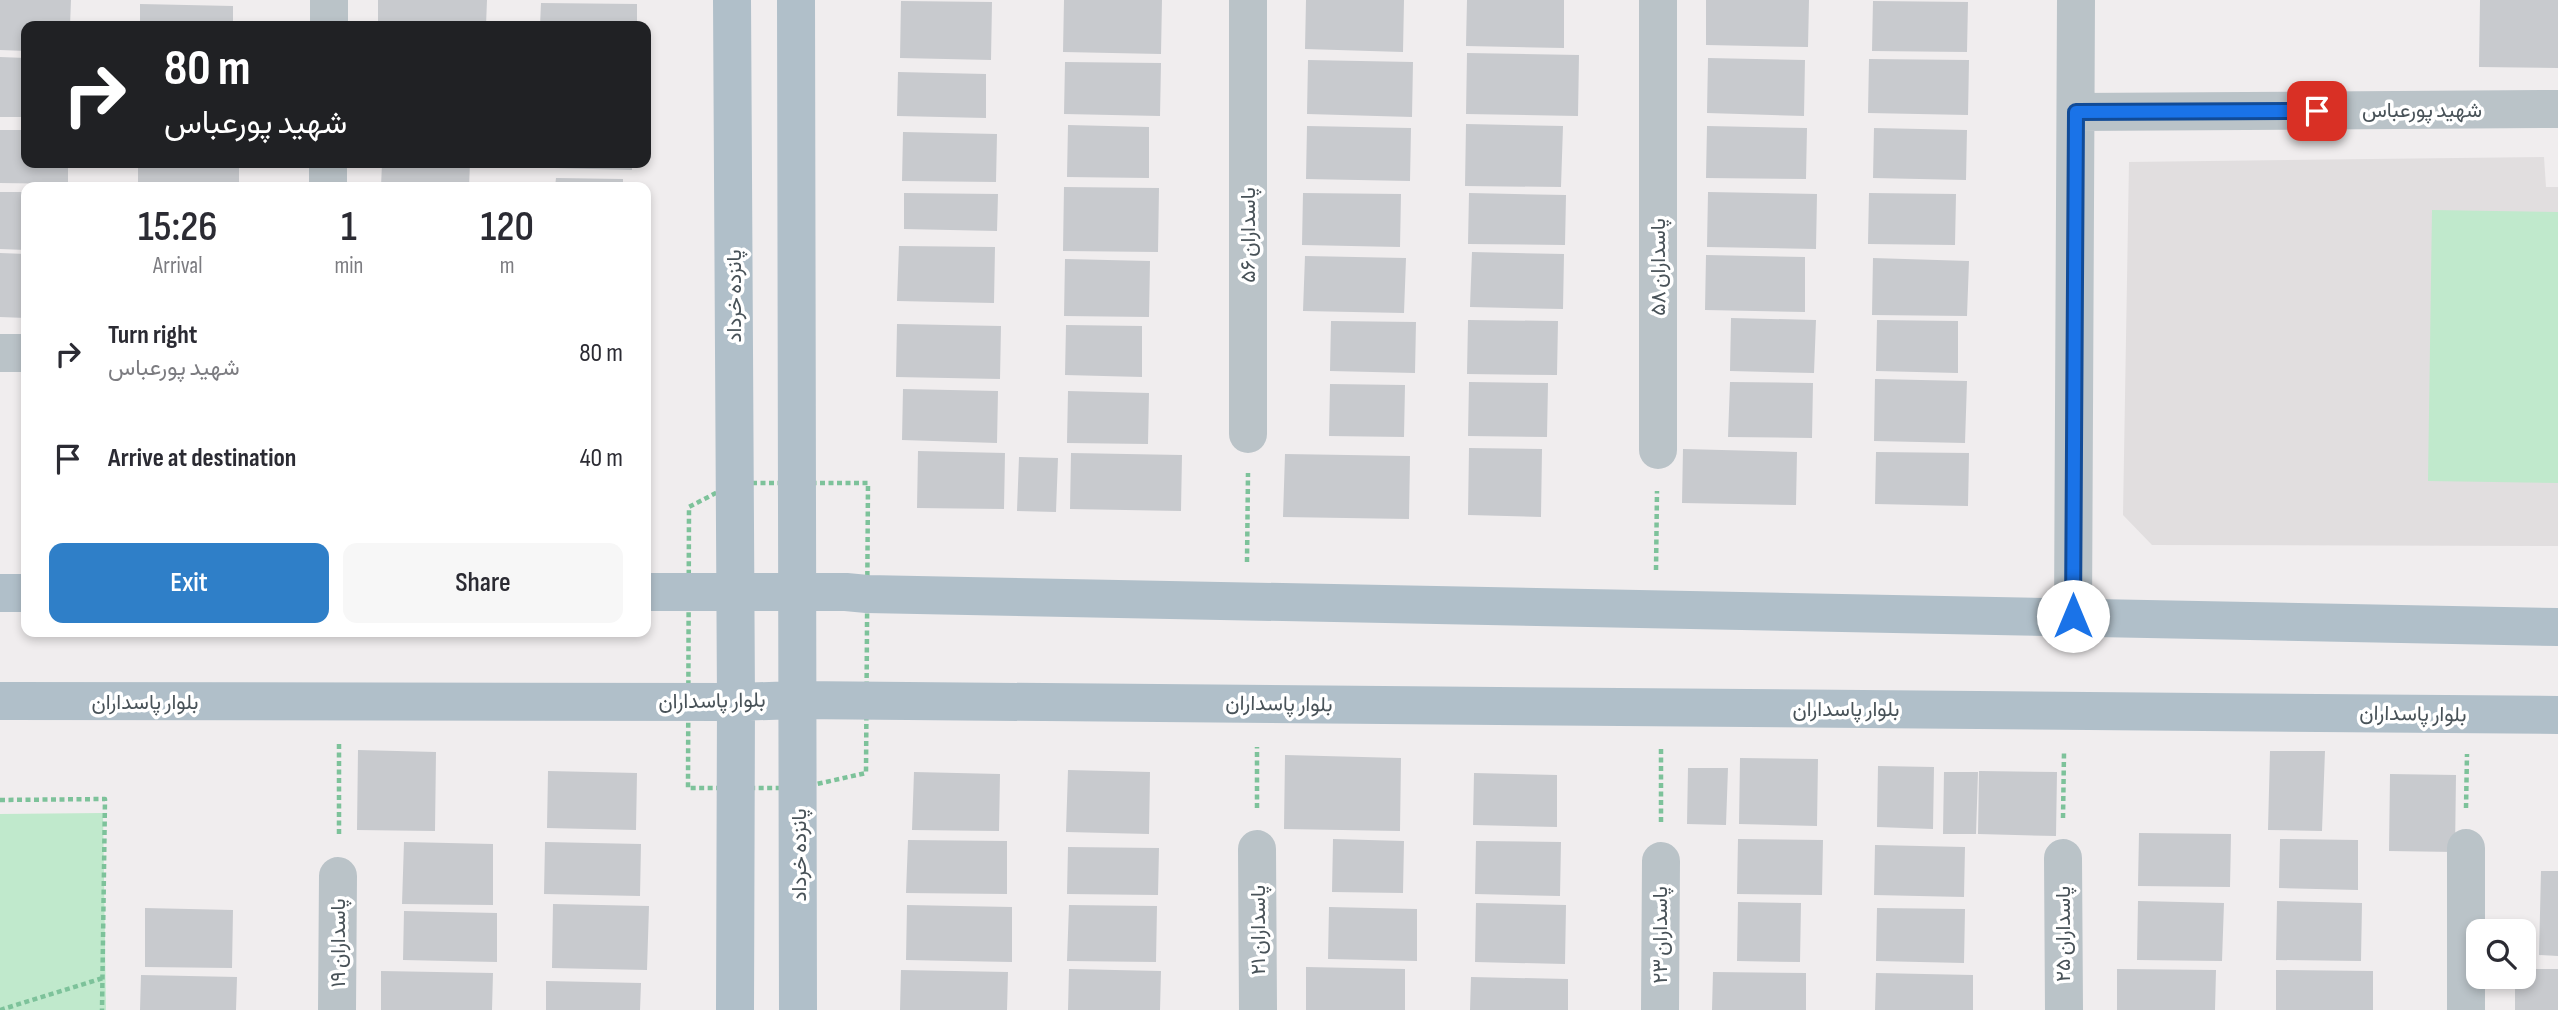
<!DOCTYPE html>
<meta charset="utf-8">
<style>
:root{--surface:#fff;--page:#f7f7f7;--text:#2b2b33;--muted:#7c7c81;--accent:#2f7fc8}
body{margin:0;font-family:"Sofia Sans Condensed",Vazirmatn,sans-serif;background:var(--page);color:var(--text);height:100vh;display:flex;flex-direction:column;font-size:26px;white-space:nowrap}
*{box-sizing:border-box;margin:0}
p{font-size:23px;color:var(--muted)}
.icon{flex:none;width:38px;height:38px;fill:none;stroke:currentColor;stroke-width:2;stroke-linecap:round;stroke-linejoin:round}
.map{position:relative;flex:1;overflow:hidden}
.details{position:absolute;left:21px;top:182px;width:630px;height:455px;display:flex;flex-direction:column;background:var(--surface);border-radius:14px;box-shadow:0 4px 10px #0003}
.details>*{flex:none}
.top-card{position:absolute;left:21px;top:21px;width:630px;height:147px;border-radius:14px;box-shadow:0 4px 10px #0003;background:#202124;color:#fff;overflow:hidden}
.fabs{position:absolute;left:2466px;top:919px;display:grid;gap:14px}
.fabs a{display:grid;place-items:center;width:70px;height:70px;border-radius:14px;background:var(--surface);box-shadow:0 4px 10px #0003;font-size:35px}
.pin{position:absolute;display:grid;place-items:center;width:60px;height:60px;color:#fff;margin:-30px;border-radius:14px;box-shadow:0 4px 10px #0006}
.me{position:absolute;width:77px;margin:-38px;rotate:0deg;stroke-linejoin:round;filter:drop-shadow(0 0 5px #0008)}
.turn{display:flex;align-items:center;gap:24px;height:147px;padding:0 28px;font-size:32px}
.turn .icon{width:91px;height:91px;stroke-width:2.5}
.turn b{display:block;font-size:49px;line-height:60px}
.eta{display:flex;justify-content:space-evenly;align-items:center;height:119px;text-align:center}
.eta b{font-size:42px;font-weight:600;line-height:49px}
.primary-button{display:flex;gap:14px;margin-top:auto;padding:14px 28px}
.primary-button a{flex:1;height:80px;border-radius:14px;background:var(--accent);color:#fff;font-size:28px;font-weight:600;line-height:80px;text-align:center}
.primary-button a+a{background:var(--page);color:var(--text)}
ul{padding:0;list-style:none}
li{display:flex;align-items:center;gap:21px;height:105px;padding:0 28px}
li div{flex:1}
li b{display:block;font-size:26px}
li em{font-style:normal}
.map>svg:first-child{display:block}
</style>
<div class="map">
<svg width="2558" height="1010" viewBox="0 0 2558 1010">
<rect width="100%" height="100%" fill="#f0edee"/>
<path fill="#e1dedf" d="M2544 157 2546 187H2558V546L2152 545 2123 515 2129 162Z"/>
<path fill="#c0e9cc" d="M2432 210 2558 212V483L2428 481Z
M103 813 106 1010H0V814Z"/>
<path fill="#c8cace" d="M0 0H71L70 26H26V51L0 50Z
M378 0H487L486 26H378Z
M1064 0H1162L1161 54 1063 52Z
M1306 0H1404L1403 52 1305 49Z
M1467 0H1564V48L1466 46Z
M1706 0H1809L1808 47 1706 45Z
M2480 0H2558V68L2479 67Z
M901 1 992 2 991 60 900 58Z
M1873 1 1968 2 1967 52 1872 51Z
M541 3 637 4V26H540Z
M140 4 233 6V26H140Z
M1467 53 1579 55 1578 116 1466 114Z
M0 57 26 58V117H0Z
M1708 58 1805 60 1804 116 1707 113Z
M1869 59 1969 60 1968 115 1868 113Z
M1308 60 1413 62 1412 117 1307 114Z
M1065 62 1161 63 1160 116 1064 114Z
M898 72 986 74V118L897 116Z
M1466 124 1563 126 1561 187 1465 186Z
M1068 125 1149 127V178L1067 177Z
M1307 126 1411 128 1410 181 1306 179Z
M1707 126 1807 128 1806 179 1706 178Z
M1874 128 1967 130 1966 180 1873 178Z
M0 130H26V163H68V184L0 183Z
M903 132 997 134 996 182 902 181Z
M138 163H239V184L138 183Z
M382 163H470L469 187H381Z
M554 163H632V170L554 168Z
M556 178 623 179V187H555Z
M1064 187 1159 188 1158 252 1063 251Z
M0 192H26V250L0 249Z
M1708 192 1817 194 1816 249 1707 247Z
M904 193 998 194 997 231 904 229Z
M1303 193 1401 194 1400 247 1302 245Z
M1469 193 1566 195 1565 245 1468 244Z
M1869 193 1956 194 1955 245 1868 244Z
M899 246 995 247 994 303 897 301Z
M1472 252 1564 254 1563 309 1470 307Z
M0 253 26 254V318L0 317Z
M1706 255 1805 257V312L1705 310Z
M1305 256 1406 258 1404 313 1303 311Z
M1873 258 1969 261 1967 316 1872 315Z
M1065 259 1150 261 1149 317 1064 316Z
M1731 318 1816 320 1814 373 1730 371Z
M1468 320 1558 321 1557 375 1467 374Z
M1877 320 1958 321V373L1876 371Z
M1331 321 1416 322 1415 373 1330 371Z
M897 324 1001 326 1000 379 896 377Z
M1066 325 1142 326V377L1065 375Z
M1875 379 1967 381 1965 443 1874 441Z
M1469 382 1548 383 1547 437 1468 436Z
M1730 382 1813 383 1812 438 1728 437Z
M1330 384 1405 385 1404 437 1329 436Z
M903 389 998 391 997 443 902 440Z
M1068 391 1149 393 1148 444 1067 443Z
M1469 448 1542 449 1541 517 1468 515Z
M1683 449 1797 452 1796 505 1682 503Z
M918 451 1005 453 1004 509 917 508Z
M1876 452 1969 453 1968 506 1875 504Z
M1071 453 1182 455 1181 511 1070 509Z
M1285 454 1410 456 1409 519 1283 517Z
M1019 457 1058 458 1056 512 1017 511Z
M358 750 436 752 435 831 357 830Z
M2270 751H2325L2322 831 2268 830Z
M1285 755 1401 758 1400 831 1284 829Z
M1740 758 1818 759 1817 826 1739 824Z
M1878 766 1934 767 1933 829 1877 827Z
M1688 768H1728L1726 825 1687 824Z
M1068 770 1150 772 1149 834 1066 832Z
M548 771 637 773 636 830 547 828Z
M1979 771 2057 772 2056 836 1978 834Z
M914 772 1000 774 999 831 912 830Z
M1944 772H1978L1976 834H1943Z
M1474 773 1557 775V827L1473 825Z
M2390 774 2456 775 2455 852 2389 851Z
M2139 833 2231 834 2230 887 2138 886Z
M1333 839 1404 841 1403 893 1332 892Z
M1738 839 1823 840 1822 895 1737 894Z
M2280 839 2358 840V890L2279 888Z
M908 840 1007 841V894L906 893Z
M1476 841 1561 842 1560 896 1475 894Z
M404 842 493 844V905L402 904Z
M545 842 641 844 640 896 544 894Z
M1875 845 1965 847 1964 897 1874 895Z
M1068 847 1159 848 1158 895 1067 894Z
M2541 871H2558V956L2539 955Z
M2138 901 2224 903 2222 961 2137 960Z
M2277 901 2362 903 2361 961 2276 960Z
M1738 902 1801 903 1800 962 1737 961Z
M1476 903 1566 905 1565 964 1475 962Z
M553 904 649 906 647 970 552 968Z
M907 905 1012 907V962L906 960Z
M1069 905 1157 906 1156 962 1067 961Z
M1329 907 1417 909V961L1328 959Z
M145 908 233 910 232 968 145 967Z
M1877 908 1965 909 1964 963 1876 961Z
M404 911 497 913V962L403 960Z
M1306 967 1405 969V1010H1306Z
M1069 969 1161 971 1160 1010H1068Z
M2117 969 2216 970 2215 1010H2117Z
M2524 969H2558V1010H2515V976H2524Z
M901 970 1008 972 1007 1010H900Z
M2276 970 2373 971V1010H2276Z
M381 971 493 973 492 1010H381Z
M1713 972 1806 973V1010H1712Z
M1876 973 1973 975V1010H1875Z
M141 975 237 977 236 1010H140Z
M1471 977 1568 979V1010H1470Z
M546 981 641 983 640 1010H546Z"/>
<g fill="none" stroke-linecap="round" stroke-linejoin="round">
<path stroke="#7dc29a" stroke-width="4.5" stroke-dasharray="5 3.5" stroke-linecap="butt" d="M735 483H868L866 773 799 788H688L689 507Z
M1247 562 1248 473
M1656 570 1657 491
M0 800 105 799 102 1010
M1257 808V747
M2466 808 2467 754
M2063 818 2064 753
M1661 822V747
M339 834V742
M0 1010 103 978"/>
<path stroke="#bac3c8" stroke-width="38" d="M329 26V0
M2076 112 2558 109
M328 187V163
M0 353H26
M1248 434V0
M1658 450V0
M2073 616 2076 0
M2466 848V1010
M1257 849 1258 1010
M2063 858 2064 1010
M337 1010 338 876
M1660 1010 1661 861"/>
<path stroke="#b0bfc9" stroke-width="38" d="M732 0 736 702 735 1010
M796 0 798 1010
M646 592H846L867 594 2558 627
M0 593H26
M0 701 736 702 797 700 2558 715"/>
</g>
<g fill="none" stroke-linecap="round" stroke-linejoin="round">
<defs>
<path id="route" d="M2073 616 2076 112 2317 111"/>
</defs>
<use href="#route" stroke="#114b97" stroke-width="18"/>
<use href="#route" stroke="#1a73e8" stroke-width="12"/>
</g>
<g text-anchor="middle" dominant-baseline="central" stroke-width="7" stroke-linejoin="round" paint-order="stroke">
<g font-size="21" fill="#485258" stroke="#fff">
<text x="2422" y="110">شهید پورعباس</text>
<text transform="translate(1248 235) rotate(-90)">پاسداران ۵۶</text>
<text transform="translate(1658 267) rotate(-90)">پاسداران ۵۸</text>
<text transform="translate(734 296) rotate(-90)">پانزده خرداد</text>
<text transform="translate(712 701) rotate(-1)">بلوار پاسداران</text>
<text x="145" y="702">بلوار پاسداران</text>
<text transform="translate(1279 704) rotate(1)">بلوار پاسداران</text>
<text x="1846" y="709">بلوار پاسداران</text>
<text transform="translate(2413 714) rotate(1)">بلوار پاسداران</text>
<text transform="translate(799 855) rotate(-90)">پانزده خرداد</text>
<text transform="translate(1258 930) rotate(-90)">پاسداران ۲۱</text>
<text transform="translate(2063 934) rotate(-90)">پاسداران ۲۵</text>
<text transform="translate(1660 935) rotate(-90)">پاسداران ۲۳</text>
<text transform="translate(338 943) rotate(-90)">پاسداران ۱۹</text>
</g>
</g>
</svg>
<div class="fabs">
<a><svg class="icon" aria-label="search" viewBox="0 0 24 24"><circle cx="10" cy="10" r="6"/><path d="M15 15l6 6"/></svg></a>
</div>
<div class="pin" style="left:2317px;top:111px;background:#d93025"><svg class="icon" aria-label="arrive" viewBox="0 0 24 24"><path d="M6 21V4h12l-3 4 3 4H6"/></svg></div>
<svg class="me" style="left:2073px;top:616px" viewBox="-20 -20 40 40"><circle r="19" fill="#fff"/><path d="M0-13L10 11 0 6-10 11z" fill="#1a73e8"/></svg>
<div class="top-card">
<div class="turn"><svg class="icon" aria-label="right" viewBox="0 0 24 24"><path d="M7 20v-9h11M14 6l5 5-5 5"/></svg><div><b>80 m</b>شهید پورعباس</div></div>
</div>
<section class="details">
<div class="eta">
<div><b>15:26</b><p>Arrival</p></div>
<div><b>1</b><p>min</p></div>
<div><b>120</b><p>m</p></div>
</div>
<ul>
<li><svg class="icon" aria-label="right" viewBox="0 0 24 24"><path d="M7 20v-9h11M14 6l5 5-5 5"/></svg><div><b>Turn right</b><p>شهید پورعباس</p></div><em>80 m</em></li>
<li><svg class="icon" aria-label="arrive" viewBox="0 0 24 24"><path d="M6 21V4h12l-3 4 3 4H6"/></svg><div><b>Arrive at destination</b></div><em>40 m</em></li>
</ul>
<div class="primary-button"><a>Exit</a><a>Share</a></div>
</section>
</div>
